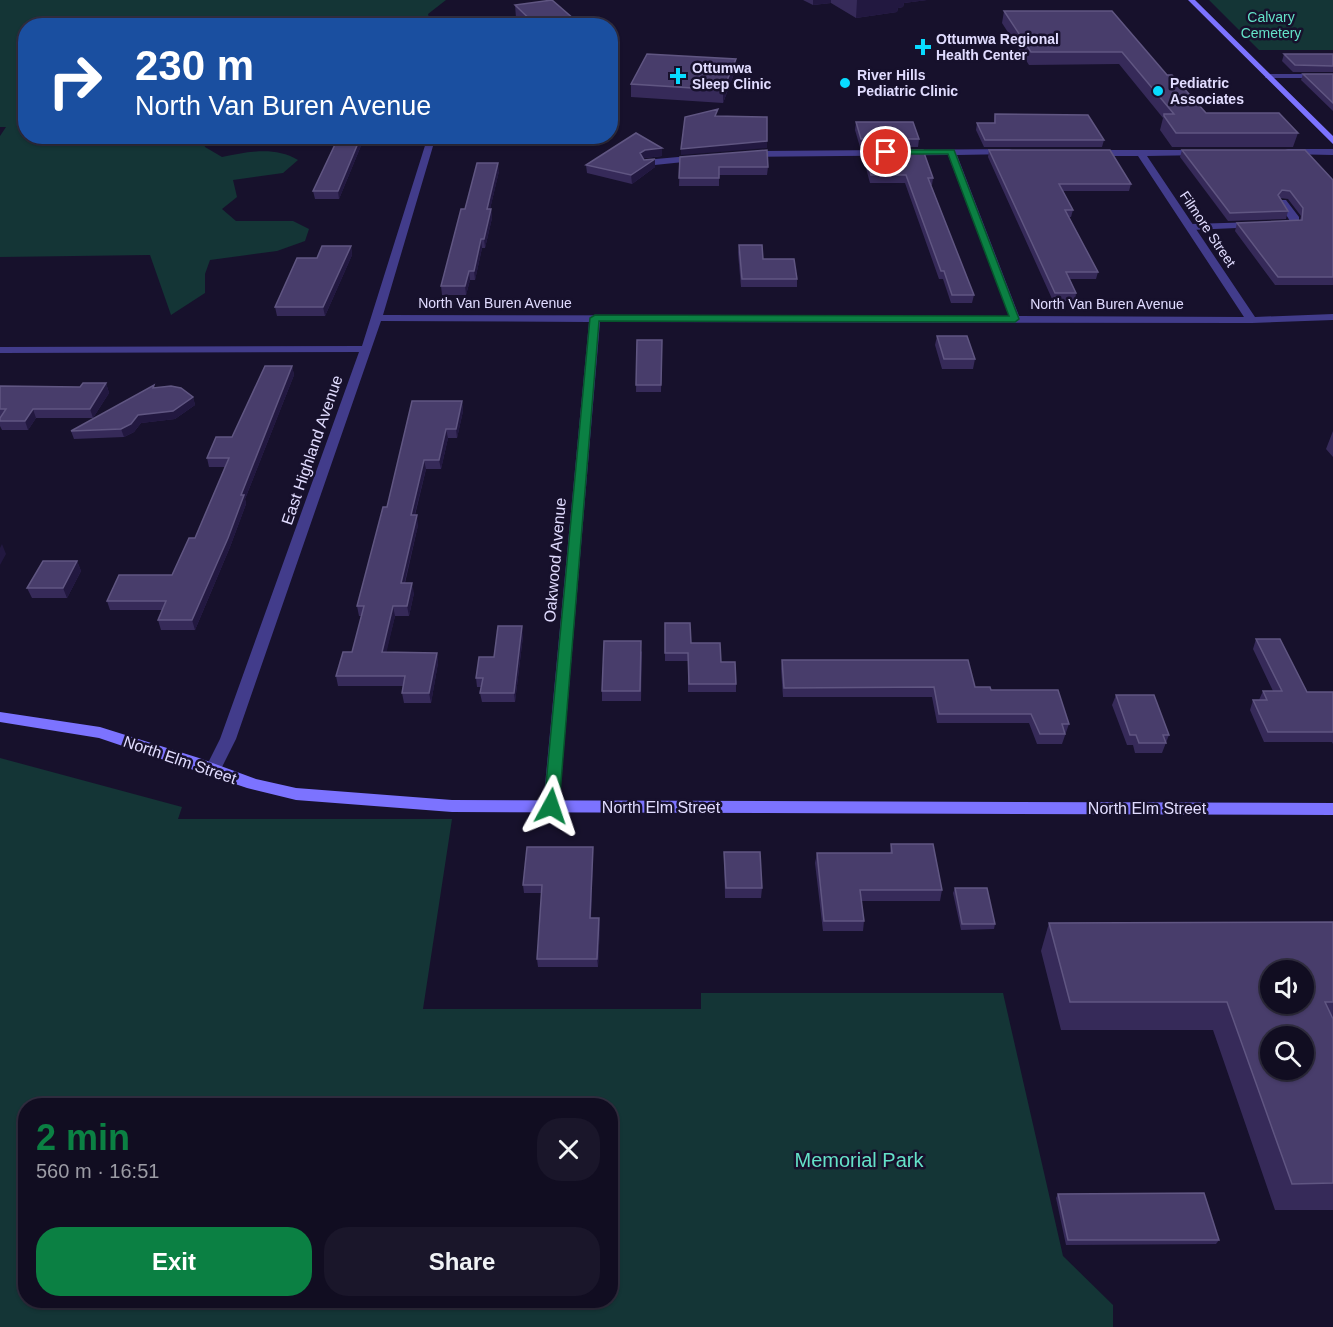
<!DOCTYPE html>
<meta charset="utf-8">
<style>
:root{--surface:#110d21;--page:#1a162a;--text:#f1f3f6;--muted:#9c9ca5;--line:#302d3f;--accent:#0b8043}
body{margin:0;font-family:Arial,sans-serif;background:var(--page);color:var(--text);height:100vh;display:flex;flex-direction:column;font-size:22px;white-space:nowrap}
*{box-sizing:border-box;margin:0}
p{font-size:20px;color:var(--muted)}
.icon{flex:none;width:33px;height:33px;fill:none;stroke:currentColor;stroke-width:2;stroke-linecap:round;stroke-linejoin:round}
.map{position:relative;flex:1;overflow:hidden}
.side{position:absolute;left:18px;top:1098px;width:600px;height:210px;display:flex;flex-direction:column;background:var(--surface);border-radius:24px;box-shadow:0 2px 4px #0004,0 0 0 2px var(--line)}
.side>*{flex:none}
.hud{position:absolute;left:18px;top:18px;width:600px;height:126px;border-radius:24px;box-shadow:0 2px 4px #0004,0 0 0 2px var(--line);background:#1a4fa0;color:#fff;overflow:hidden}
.buttons{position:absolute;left:1260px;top:960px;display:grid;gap:12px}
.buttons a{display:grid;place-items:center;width:54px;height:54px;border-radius:50%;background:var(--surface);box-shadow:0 2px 4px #0004,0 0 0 2px var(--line);font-size:30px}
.pin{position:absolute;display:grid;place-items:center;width:51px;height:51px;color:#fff;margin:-26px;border:3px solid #fff;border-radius:50%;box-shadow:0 2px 6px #0007}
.me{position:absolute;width:66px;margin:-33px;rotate:5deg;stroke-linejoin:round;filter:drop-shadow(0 0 4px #0008)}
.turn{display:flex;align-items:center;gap:21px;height:126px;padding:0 18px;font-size:27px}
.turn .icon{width:78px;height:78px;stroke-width:2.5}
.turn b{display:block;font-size:42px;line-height:51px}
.round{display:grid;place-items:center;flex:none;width:63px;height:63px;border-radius:24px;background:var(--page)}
.summary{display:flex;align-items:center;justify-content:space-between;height:102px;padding:0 18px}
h1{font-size:36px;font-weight:600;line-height:45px;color:var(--accent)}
.cta{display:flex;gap:12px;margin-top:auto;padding:12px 18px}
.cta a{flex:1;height:69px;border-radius:24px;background:var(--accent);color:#fff;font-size:24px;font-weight:600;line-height:69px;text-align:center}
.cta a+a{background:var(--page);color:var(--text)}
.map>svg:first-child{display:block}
</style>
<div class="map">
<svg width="1333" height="1327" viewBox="0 0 1333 1327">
<rect width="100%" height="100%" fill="#17112c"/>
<path fill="#143536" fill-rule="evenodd" d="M0 0H446L428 14 431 25 26 26V136L203 137 205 147 222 157C248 152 274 146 298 160L283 173 233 180 237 197 222 209 236 221H293L309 229 305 241 277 251 210 260 205 274V293L171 315 150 255 0 257V136L6 127H0Z
M1209 0H1333V50H1259Z
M0 758 182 807 178 819H452L423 1009H701V993H1003L1063 1256 1113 1305V1327H0ZM26 1106H610V1300H26Z"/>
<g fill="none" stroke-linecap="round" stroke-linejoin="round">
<path fill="#423c8b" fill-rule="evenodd" d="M1280 200H1286L1299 217V226H1278V222L1290 221 1278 202Z
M1257 222 1260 223V227L1191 230 1186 227 1191 224Z"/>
<path fill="#423c8b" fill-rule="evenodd" d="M1268 74H1333V78H1265Z
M428 136H436L383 315 1009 316 948 155 748 157 744 154 748 151 1009 149 1012 150V154L957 155 1019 316 1244 317 1138 156H1093L1089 153 1093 150H1201L1205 153 1204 155 1147 156 1255 317 1333 314V320L1252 323 600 322 559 806 557 810H545L543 806 589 322 381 321 236 739 218 775H206L204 771 220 739 359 352 0 353V347L362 346Z
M1288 149H1333V155L1285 154V150Z
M700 155 703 156V160L645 166 641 163 645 160Z"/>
<path fill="#7c73ff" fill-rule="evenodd" d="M1188 0H1195L1333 136V144Z
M0 712 100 727 199 758 256 779 296 788 452 800 1333 803V815L452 812 296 800 247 788 99 738 0 722Z"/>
</g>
<path fill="#362a59" d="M803 0H927L904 3 903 7 898 8 897 12 856 18 831 3 813 5Z
M515 5 582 26H523L516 18Z
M1004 11H1112L1167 75 1206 113 1298 133 1293 147H1172L1160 130 1163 118 1119 64 1029 65 1002 23Z
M1284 54H1333V72H1293L1282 61Z
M735 71 723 103 631 97V84Z
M1303 74H1333V111L1301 80Z
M995 114 1104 140 1102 147H984L976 130 977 123H994Z
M856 122 919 139 918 147H860L855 130Z
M339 136H365L339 199H315L313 191Z
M662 148V156L645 158 643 159 655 167 632 184 587 173 586 165Z
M864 150 933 178 932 185H931L974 295 972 303H951L943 279H939L905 183H870L863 157Z
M989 150 1131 184 1129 191H1063L1073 210 1071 217H1069L1098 272 1096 279H1070L1076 293 1075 301H1053L988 157Z
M1182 150 1333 180V285H1275L1235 231 1237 223 1300 220 1301 216 1288 199 1280 198 1288 211 1286 219 1228 221 1180 157Z
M680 157 768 167 767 175H719V186H679Z
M499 171 490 209H491L492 218 485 248H482L475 280H470L466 295H442L441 286 465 209Z
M739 245 797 279V287H741L738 253Z
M351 246 352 255 325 316H277L275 307 317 258Z
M937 336 975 359 973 369H942L935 345Z
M637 340H662L661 392H636Z
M292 366 294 375 245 499 246 504 230 547 195 630H161L158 620 162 610H110L107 601 172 575 195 538 225 467H209L207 458 232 437Z
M106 383 109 393 93 418H36L28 430H2L0 426V386L80 387Z
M155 388 193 397 195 405 175 419 141 423 134 432 124 437 74 439 71 431Z
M462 401 463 411 457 438H448L441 469H426L415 515 418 525 405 583 414 593 409 616H395L386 652 437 653 438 663 431 703H404L402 693 403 686H338L336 676 352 652 362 616H359L357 606 387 507Z
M1333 431V457L1326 449Z
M77 561 81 571 67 598H32L27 588Z
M665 623 691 643 721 662 736 684V692H688V661H665Z
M523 636 515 702H482L480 693 481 687H477L476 678 494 657Z
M1256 639 1307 692H1333V744L1332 742H1264L1250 710 1253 700H1259L1263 691H1273L1253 649Z
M642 651 641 701H602V691Z
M782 660 991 690 1069 724 1062 744H1037L1029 723H937L932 697H783L781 669Z
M1116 695 1169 735 1162 753H1135L1133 745H1127L1112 705Z
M891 844 942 890 940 901H861L864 921 863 931H823L815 863 817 853H890Z
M593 847 591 918 600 925 598 967H538L537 959 542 893H524L523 885Z
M724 852 762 888 761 898H725Z
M955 888 995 924 994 929 961 930 953 893Z
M1333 922V1210H1275L1213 1030H1061L1041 951 1049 923Z
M1058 1194 1219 1240 1216 1244 1066 1245 1056 1198Z"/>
<path fill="#221840" d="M813 0H831V3L813 5Z
M857 0H927L904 3 903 7 898 8 897 12 856 18Z
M736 59 735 71 723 103V90Z
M361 136H365L339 199 338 191Z
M767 141V148L681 155V149Z
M662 148V156L645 158 640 161V153L645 150Z
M655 159V167L632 184 631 175Z
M498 163 499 171 488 218 487 209Z
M491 209 492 218 485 248 484 239Z
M481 239 482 248 475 280 474 271Z
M351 246 352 255 325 316 323 307Z
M469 271 470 280 466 295 465 286Z
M292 366 294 375 245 499 246 504 230 547 195 630 192 620 241 495Z
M106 383 109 393 93 418 90 409Z
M193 397 195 405 175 419 141 423 134 432 124 437 121 429 138 415Z
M462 401 463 411 457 438 456 429Z
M33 409 36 418 28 430 25 421Z
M446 429 448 438 441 469 439 460Z
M424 460 426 469 412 525 411 515Z
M417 515 418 525 402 593 401 583Z
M2 544 6 554 0 565V548Z
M77 561 81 571 67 598 63 588Z
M412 583 414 593 409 616 407 606Z
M393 606 395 616 384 663 382 652Z
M522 626 523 636 515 702 514 693Z
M437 653 438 663 431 703 429 693Z
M593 847V855L591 925 590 918Z
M599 918 600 925 598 967 597 959Z"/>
<path fill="#483d6b" stroke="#605682" stroke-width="1.5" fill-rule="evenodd" d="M552 0 582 26H537L515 5Z
M1004 11H1112L1167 75H1172L1206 113H1279L1298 133H1176L1164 116V114H1174L1122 52H1031Z
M647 54 736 59 723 90 631 84Z
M1284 54H1333V66L1295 65Z
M1303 74H1333V103Z
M718 109 715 116 767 117V141L681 149 685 117Z
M995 114 1088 115 1104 140H985L977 123H995Z
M856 122H913L919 139H861Z
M636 133 662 148 645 150 640 153 644 160 655 159 631 175 586 165Z
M339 136H361L338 191H313Z
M767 150 768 167H719V178H679L680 157Z
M864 150H923L933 178H928L974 295H952L944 271H941L906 175H871Z
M989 150H1110L1131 184H1059L1073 210H1065L1098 272H1066L1076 293H1055Z
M1182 150H1305L1333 180V277H1278L1237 223 1302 220 1303 208 1290 191 1282 190 1278 195 1288 211 1230 213Z
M477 163H498L487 209H491L484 239H481L474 271H469L465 286H441L461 209H465Z
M739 245H762L763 259H794L797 279H742Z
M322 246H351L323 307H275L297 258H317Z
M937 336H967L975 359H944Z
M637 340H662L661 385H636Z
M265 366H292L241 495H244L228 538 192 620H158L166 601H107L119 575H172L189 538H195L229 458H207L216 437H232Z
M83 383H106L90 409H33L25 421H0V418L6 409H0V386L80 387Z
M154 385 153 388 171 386 181 388 193 397 173 411 138 415 131 424 121 429 71 431Z
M412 401H462L456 429H446L439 460H424L411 515H417L401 583H412L407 606H393L382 652 437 653 429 693H402L405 676H336L343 652H352L364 606H357L383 507H387Z
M43 561H77L63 588H27Z
M665 623H690L691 643H720L721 662H735L736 684H689L688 653H665Z
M498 626H522L514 693H480L483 678H476L479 657H494Z
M1256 639H1280L1307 692H1333V732H1268L1253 700H1267L1263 691H1282Z
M604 641H641L640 691H602Z
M782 660H968L975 687H990L991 690H1058L1069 724H1062L1065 734H1040L1031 714H939L934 687 784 688Z
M1116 695H1154L1169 735H1163L1166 743H1139L1136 735H1130Z
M891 844H933L942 890H860L864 921H824L817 853H892Z
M527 847H593L590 918H599L597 959H537L542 885H523Z
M724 852H760L762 888H726Z
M955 888H987L995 924H962Z
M1333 922V1002H1325L1333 1019V1183L1292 1184 1227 1002H1070L1049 923ZM1270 970H1304V1004H1270ZM1270 1036H1304V1070H1270Z
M1204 1193 1219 1240H1068L1058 1194Z"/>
<path fill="#0b8043" stroke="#07532c" stroke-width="1.5" d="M886 150H954L1019 319 1015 322 599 321 559 806 557 810H546L544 806 590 318 595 315 1009 316 948 154H883Z"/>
<g fill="#08dbff" stroke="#17112c" stroke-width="2">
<path d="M920 38h6v6h6v6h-6v6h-6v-6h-6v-6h6z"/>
<path d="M675 67h6v6h6v6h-6v6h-6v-6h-6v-6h6z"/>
<circle cx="845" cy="83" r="6"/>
<circle cx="1158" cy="91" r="6"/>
</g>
<g text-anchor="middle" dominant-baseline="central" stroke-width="5" stroke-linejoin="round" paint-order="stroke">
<g font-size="14" fill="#64e2c8" stroke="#17112c">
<text x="1271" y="17">Calvary<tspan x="1271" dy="16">Cemetery</tspan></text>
</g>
<g font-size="14" font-weight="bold" fill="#e1dcff" stroke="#17112c" text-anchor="start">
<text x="936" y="39">Ottumwa Regional<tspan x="936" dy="16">Health Center</tspan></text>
<text x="692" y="68">Ottumwa<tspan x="692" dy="16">Sleep Clinic</tspan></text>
<text x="857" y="75">River Hills<tspan x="857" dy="16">Pediatric Clinic</tspan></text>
<text x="1170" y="83">Pediatric<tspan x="1170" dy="16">Associates</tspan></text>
</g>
<g font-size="14" fill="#e1dcff" stroke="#17112c">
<text transform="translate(1208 229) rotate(56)">Filmore Street</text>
<text x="495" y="303">North Van Buren Avenue</text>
<text x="1107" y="304">North Van Buren Avenue</text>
</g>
<g font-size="16" fill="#e1dcff" stroke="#17112c">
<text transform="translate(312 450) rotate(-71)">East Highland Avenue</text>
<text transform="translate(555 560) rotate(-85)">Oakwood Avenue</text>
<text transform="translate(180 760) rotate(19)">North Elm Street</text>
<text x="661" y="807">North Elm Street</text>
<text x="1147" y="808">North Elm Street</text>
</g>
<g font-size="20" fill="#64e2c8" stroke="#17112c">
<text x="859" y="1160">Memorial Park</text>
</g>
</g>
</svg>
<div class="buttons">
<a><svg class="icon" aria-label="sound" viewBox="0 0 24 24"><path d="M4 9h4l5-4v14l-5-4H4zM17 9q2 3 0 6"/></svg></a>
<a><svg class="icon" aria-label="search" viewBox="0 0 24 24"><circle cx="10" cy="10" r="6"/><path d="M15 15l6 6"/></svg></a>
</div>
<div class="pin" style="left:886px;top:152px;background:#d93025"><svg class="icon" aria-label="arrive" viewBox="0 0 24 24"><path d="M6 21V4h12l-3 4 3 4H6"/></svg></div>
<svg class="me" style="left:551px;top:806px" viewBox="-20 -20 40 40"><path d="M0-17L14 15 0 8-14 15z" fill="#0b8043" stroke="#fff" stroke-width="4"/></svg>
<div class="hud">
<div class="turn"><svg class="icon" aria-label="right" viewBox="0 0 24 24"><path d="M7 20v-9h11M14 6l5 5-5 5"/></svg><div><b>230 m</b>North Van Buren Avenue</div></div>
</div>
<section class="side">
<div class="summary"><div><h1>2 min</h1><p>560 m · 16:51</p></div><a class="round"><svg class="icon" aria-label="close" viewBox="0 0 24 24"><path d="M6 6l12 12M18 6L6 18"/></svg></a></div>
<div class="cta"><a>Exit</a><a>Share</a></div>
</section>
</div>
